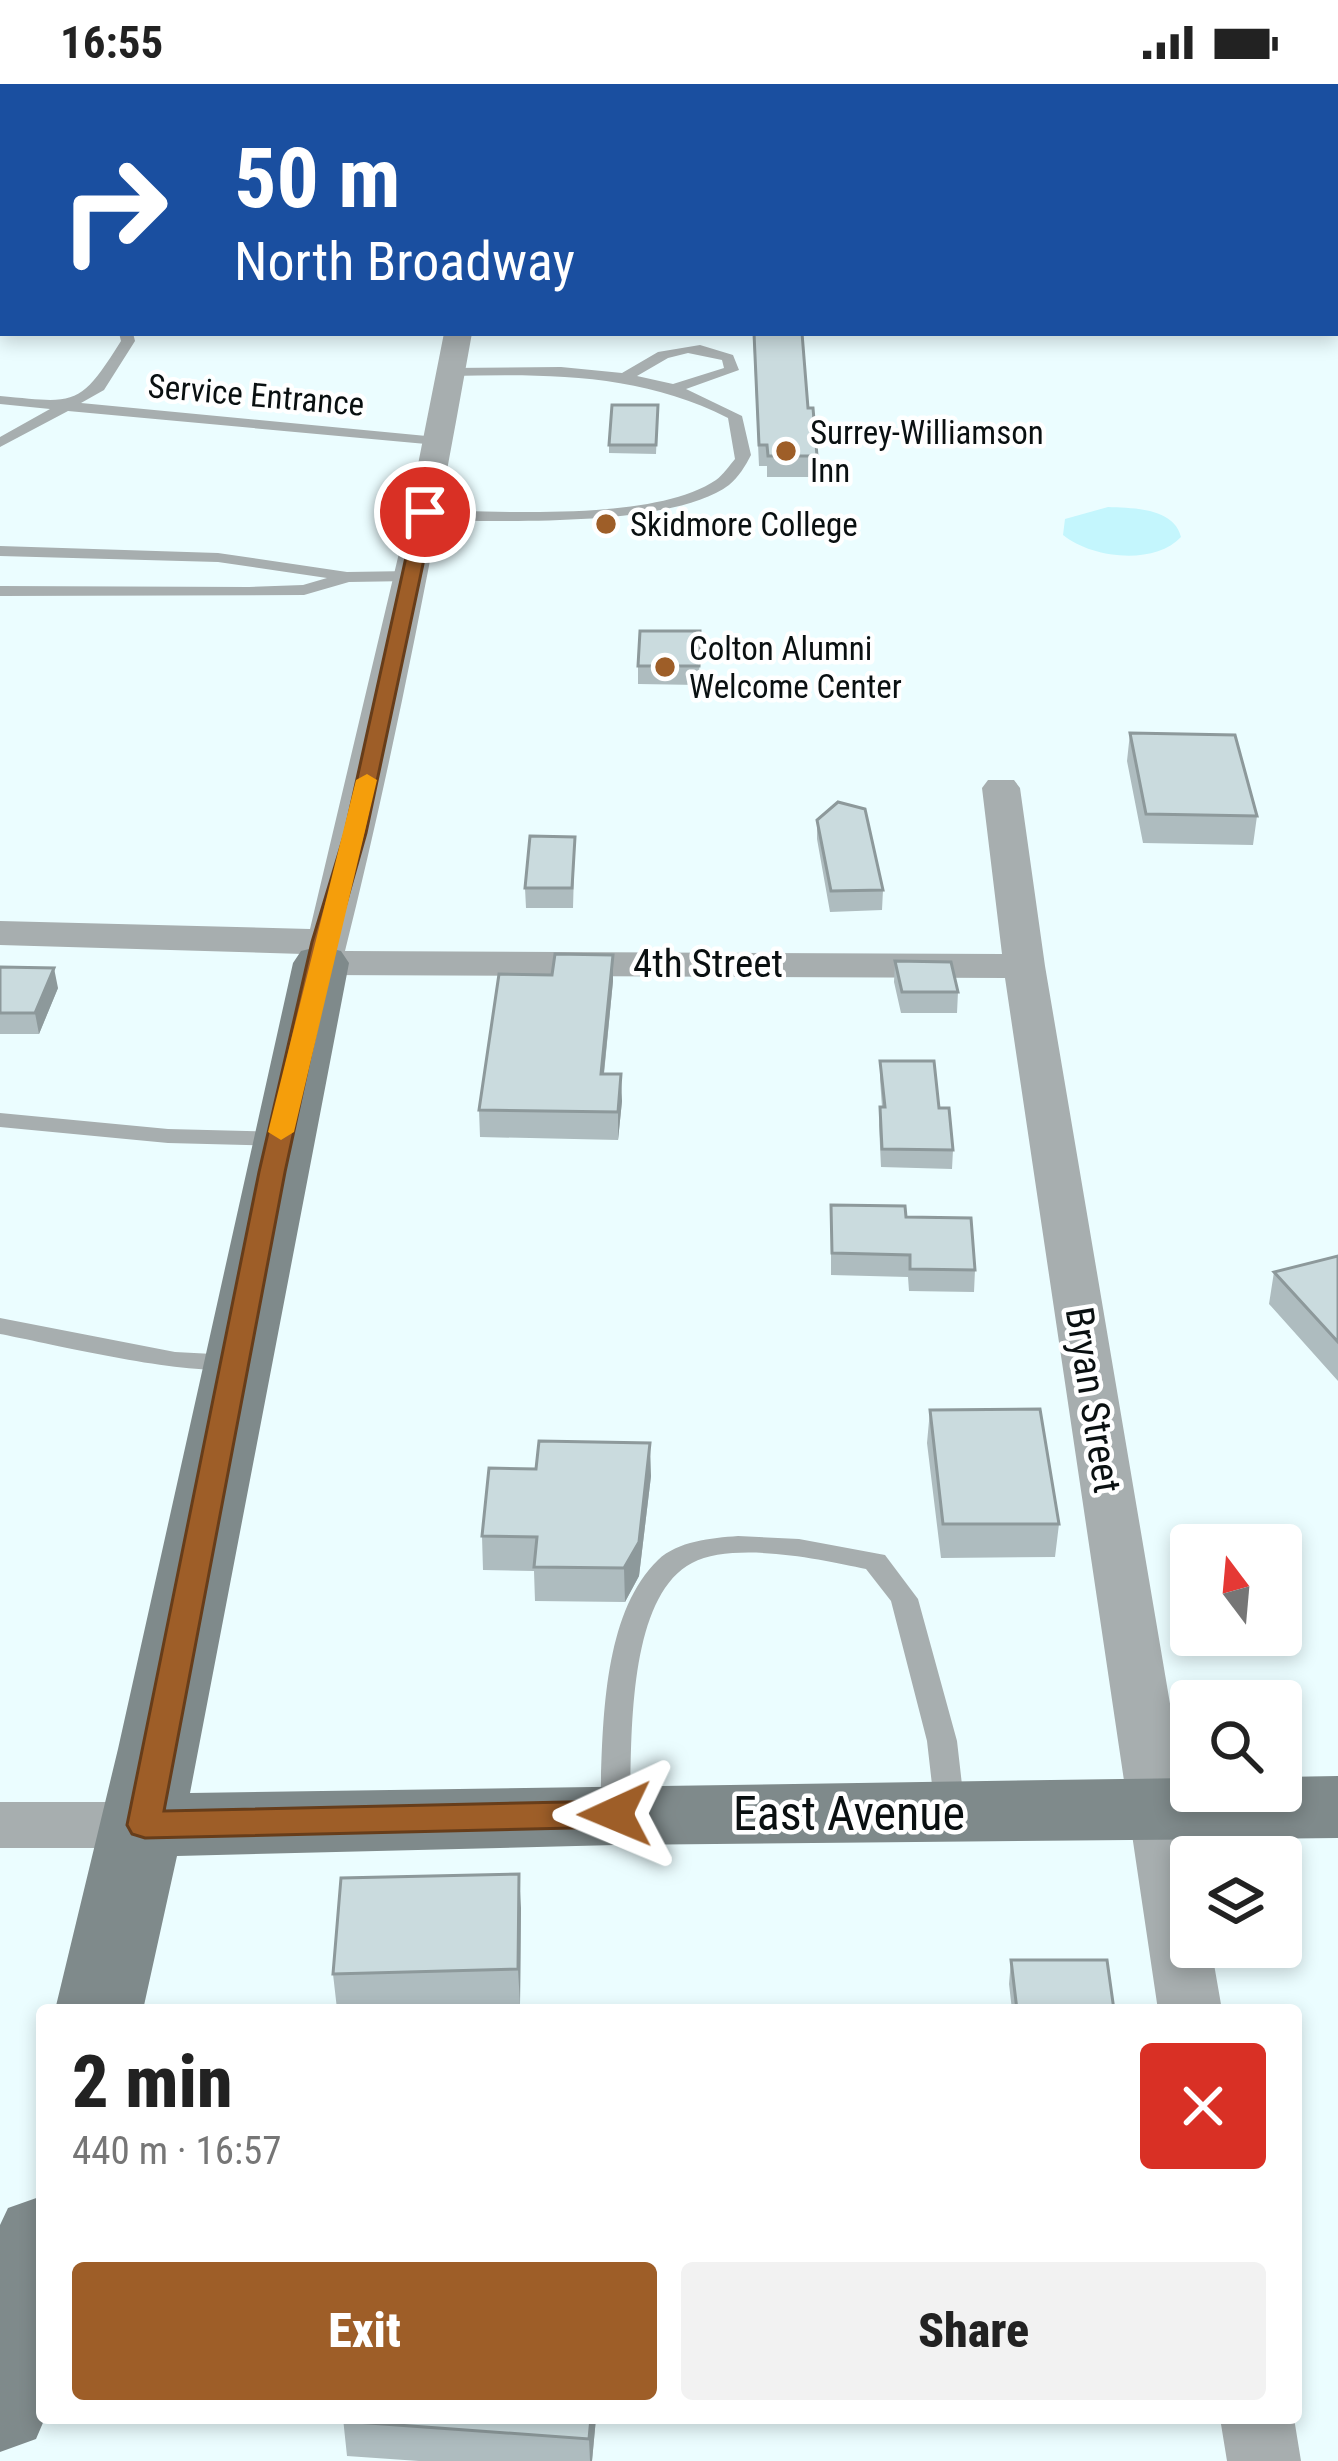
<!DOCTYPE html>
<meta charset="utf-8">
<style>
:root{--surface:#fff;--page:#f2f2f2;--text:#222;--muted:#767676;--accent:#9e5e28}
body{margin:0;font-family:"Roboto Condensed",sans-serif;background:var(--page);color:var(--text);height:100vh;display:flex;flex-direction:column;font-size:45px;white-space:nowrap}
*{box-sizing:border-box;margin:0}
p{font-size:39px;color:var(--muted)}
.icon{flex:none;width:66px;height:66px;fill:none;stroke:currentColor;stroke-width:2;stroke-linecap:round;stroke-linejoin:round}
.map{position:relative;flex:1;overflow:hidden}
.panel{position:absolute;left:36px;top:1920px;width:1266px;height:420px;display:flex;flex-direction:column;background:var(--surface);border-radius:12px;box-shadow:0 6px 18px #0003}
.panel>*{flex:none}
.banner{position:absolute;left:0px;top:0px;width:1338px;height:252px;box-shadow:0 6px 18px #0003;background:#1a4fa0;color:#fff;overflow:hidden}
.needle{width:78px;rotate:344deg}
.fabs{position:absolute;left:1170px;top:1440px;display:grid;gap:24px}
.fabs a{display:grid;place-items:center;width:132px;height:132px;border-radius:12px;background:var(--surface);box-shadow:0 6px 18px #0003;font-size:60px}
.pin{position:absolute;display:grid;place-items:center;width:102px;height:102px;color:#fff;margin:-51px;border:6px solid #fff;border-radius:50%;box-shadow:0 3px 12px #0007}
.me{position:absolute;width:132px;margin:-66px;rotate:269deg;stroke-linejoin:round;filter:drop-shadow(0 0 9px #0008)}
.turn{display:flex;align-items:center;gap:42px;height:252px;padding:0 36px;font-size:54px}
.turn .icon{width:156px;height:156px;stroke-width:2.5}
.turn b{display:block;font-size:84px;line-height:102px}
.round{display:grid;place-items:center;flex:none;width:126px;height:126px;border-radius:12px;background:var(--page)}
.summary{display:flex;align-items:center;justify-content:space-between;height:204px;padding:0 36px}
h1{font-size:72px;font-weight:800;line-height:90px}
.cta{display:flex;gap:24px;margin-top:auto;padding:24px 36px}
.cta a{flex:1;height:138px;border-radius:12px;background:var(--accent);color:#fff;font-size:48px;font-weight:800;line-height:138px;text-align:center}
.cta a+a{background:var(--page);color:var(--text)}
.status{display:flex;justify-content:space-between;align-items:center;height:84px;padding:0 60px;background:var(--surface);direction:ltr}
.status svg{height:33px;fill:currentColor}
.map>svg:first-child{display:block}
</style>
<div class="status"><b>16:55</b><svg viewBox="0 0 49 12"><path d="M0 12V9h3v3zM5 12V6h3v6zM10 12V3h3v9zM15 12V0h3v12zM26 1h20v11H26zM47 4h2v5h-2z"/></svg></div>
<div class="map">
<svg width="1338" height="2377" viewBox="0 0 1338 2377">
<rect width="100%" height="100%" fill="#ebfdff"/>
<path fill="#c4f6fd" d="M0 0H503L3 3V160Z
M1108 423C1134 424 1174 424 1181 453 1154 482 1091 474 1063 451L1065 435Z"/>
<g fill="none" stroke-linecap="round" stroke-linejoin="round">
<path fill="#a7aeaf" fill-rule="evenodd" d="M1338 83V96L1335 95Z
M3 103V111L0 112V104Z
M0 169H3V177H0Z
M119 249H133L135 257 104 306 81 319 437 353 444 357 437 361 68 327 0 363V353L50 325 0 320V312C76 319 79 324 121 257Z
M700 261 733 271 739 286 686 305 742 332 751 371C746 381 738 394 729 401 672 444 496 437 424 436L416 431 424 426C499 427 654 438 716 396 723 391 729 382 735 375L728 334C640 289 547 290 450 292L443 288 450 284 561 283 622 289 658 268ZM688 269 722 276 724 284 673 300 637 292 668 274Z
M0 462 218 469 347 488 411 487 419 492 411 497 349 498 304 511 0 512V502L249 503 303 501 327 494 218 478 0 472Z
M0 1029 168 1045 280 1048 291 1055 280 1062 168 1059 0 1043Z
M0 1234 175 1268 232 1271 245 1279C221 1302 40 1257 0 1250Z
M738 1452 799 1455 885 1471 918 1515 957 1657 965 1727 961 1735 950 1738 939 1735 935 1727 927 1657 891 1517 866 1485C821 1475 734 1457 692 1479 625 1514 632 1664 630 1730L626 1738 615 1741 604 1738 600 1730C603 1654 599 1533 658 1476 678 1457 711 1454 738 1452Z"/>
<path fill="#a7aeaf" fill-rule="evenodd" d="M444 249H472C435 456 396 663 345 867L1002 870 982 704 988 696H1014L1020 704 1045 882 1196 1773H1191V1863H1211L1222 1926H1158L1005 894 321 891 306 888 300 879 303 870 0 861V837L310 845 408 431Z
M0 1718H145L166 1725 175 1741 166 1757 145 1764H0Z
M1220 2334H1294L1301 2377H1227Z"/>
<path fill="#7f8a8b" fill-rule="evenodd" d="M321 862 341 867 349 879 190 1709 1191 1694V1707H1281V1693L1338 1692V1754L615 1761 177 1772 143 1926H55L118 1665 293 879 301 867Z
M42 2112 45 2334 36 2355 0 2368V2141L8 2124Z"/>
</g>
<path fill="#aebcbf" d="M753 249H802L808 324 817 372 816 393H767V382H759Z
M658 321 656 370 609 369V361Z
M700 547 699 601 638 600V582Z
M1130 649 1257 732 1253 761 1143 759 1127 677Z
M817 736 883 806 882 826 830 828 817 755Z
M575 753 573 824H526L525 804Z
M613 871V897L604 990 622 1017 618 1056 480 1053 479 1026 552 891Z
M895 877 958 908 957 929H901L894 898Z
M0 883 58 904 39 950H0Z
M880 977 939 1024 953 1066 952 1085 881 1083 879 1041 880 1023H882L880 995Z
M831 1121 906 1133 975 1186 974 1208 909 1207 908 1193 831 1191Z
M1338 1172V1297L1269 1220 1274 1188Z
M930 1326 1059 1440 1055 1473 941 1474 927 1359Z
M651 1392 639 1492 625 1518 535 1517 534 1487 483 1486 482 1452Z
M521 1824 520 1920 337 1925 333 1890Z
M1011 1876 1114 1926H1012L1009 1900Z
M343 2334H596L592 2377H419L347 2372Z"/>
<path fill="#8d999b" d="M3 77V98L0 99V78Z
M613 871V897L601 1017V990Z
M54 884 58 904 39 950 35 929Z
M621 990 622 1017 618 1056V1028Z
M650 1359 651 1392 639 1492 625 1518 624 1484Z
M519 1790 521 1824 520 1920 518 1885Z
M591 2334H596L592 2377H590L589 2355Z"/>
<path fill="#cadbde" stroke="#8d999b" stroke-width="3" d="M0 56H3V77L0 78Z
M754 249H802L808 324H813L817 372H768L767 361H759Z
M612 321H658L656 361H609Z
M640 547H700L699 582H638Z
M1130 649 1235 651 1257 732 1146 730Z
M838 718 865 725 883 806 831 807 817 736Z
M530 752 575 753 572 804H525Z
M555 870 613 871 601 990H621L618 1028 479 1026 499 890 552 891Z
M895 877 951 878 958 908H902Z
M0 883 54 884 35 929H0Z
M880 977H934L939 1024H949L953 1066 882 1065 880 1023H885Z
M831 1121 905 1122 906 1133 971 1134 975 1186 910 1185V1171L832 1169Z
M1338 1172V1258L1274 1188Z
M1040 1325 1059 1440H943L930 1326Z
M539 1357 650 1359 639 1458 624 1484 534 1483 537 1453 482 1452 489 1384 536 1385Z
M519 1790 518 1885 333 1890 341 1794Z
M1011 1876H1107L1114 1926H1017Z
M343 2334H591L589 2355 343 2337Z"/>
<path fill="#9e5e28" stroke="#673d1a" stroke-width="3" d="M425 422 434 428 366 749 335 858 285 1088 164 1727 615 1717 627 1721 632 1730 627 1739 615 1743 145 1754 132 1750 127 1741 259 1088 312 858 345 749 416 428Z"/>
<path fill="#f59e0b" d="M367 690 377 696 294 1048 281 1056 268 1048 356 696Z"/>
<g fill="#9e5e28" stroke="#fff" stroke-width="4.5">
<circle cx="786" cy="367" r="12"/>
<circle cx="606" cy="440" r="12"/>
<circle cx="665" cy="583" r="12"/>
</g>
<g text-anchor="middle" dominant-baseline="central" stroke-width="9" stroke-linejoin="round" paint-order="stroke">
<g font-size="33" fill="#0a1011" stroke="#fff">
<text transform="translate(256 311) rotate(5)">Service Entrance</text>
</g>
<g font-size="33" fill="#0a1011" stroke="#fff" text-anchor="start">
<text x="810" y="348">Surrey-Williamson<tspan x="810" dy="38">Inn</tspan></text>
<text x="630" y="440">Skidmore College</text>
<text x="689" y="564">Colton Alumni<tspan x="689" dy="38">Welcome Center</tspan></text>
</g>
<g font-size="39" fill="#0a1011" stroke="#fff">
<text x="708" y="880">4th Street</text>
<text transform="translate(1093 1316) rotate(81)">Bryan Street</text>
</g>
<g font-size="48" fill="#0a1011" stroke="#fff">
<text x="849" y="1729">East Avenue</text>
</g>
</g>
</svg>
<div class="fabs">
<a><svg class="needle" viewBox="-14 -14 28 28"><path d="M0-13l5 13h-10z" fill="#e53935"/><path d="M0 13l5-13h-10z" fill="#767676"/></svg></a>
<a><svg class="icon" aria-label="search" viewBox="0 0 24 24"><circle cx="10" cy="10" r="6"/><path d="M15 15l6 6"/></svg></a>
<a><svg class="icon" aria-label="layers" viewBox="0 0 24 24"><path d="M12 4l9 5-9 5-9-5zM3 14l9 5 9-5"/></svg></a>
</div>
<div class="pin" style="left:425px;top:428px;background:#d93025"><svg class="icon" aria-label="arrive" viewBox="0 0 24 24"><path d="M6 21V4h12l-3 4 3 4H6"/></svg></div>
<svg class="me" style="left:615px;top:1730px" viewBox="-20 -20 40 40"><path d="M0-17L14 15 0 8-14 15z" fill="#9e5e28" stroke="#fff" stroke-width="4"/></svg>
<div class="banner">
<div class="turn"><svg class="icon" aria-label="right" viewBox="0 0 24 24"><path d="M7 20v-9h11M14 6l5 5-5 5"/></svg><div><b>50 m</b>North Broadway</div></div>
</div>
<section class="panel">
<div class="summary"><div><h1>2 min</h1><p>440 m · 16:57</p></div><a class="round" style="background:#d93025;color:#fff"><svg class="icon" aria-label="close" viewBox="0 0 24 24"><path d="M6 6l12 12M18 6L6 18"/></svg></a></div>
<div class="cta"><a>Exit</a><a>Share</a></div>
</section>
</div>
